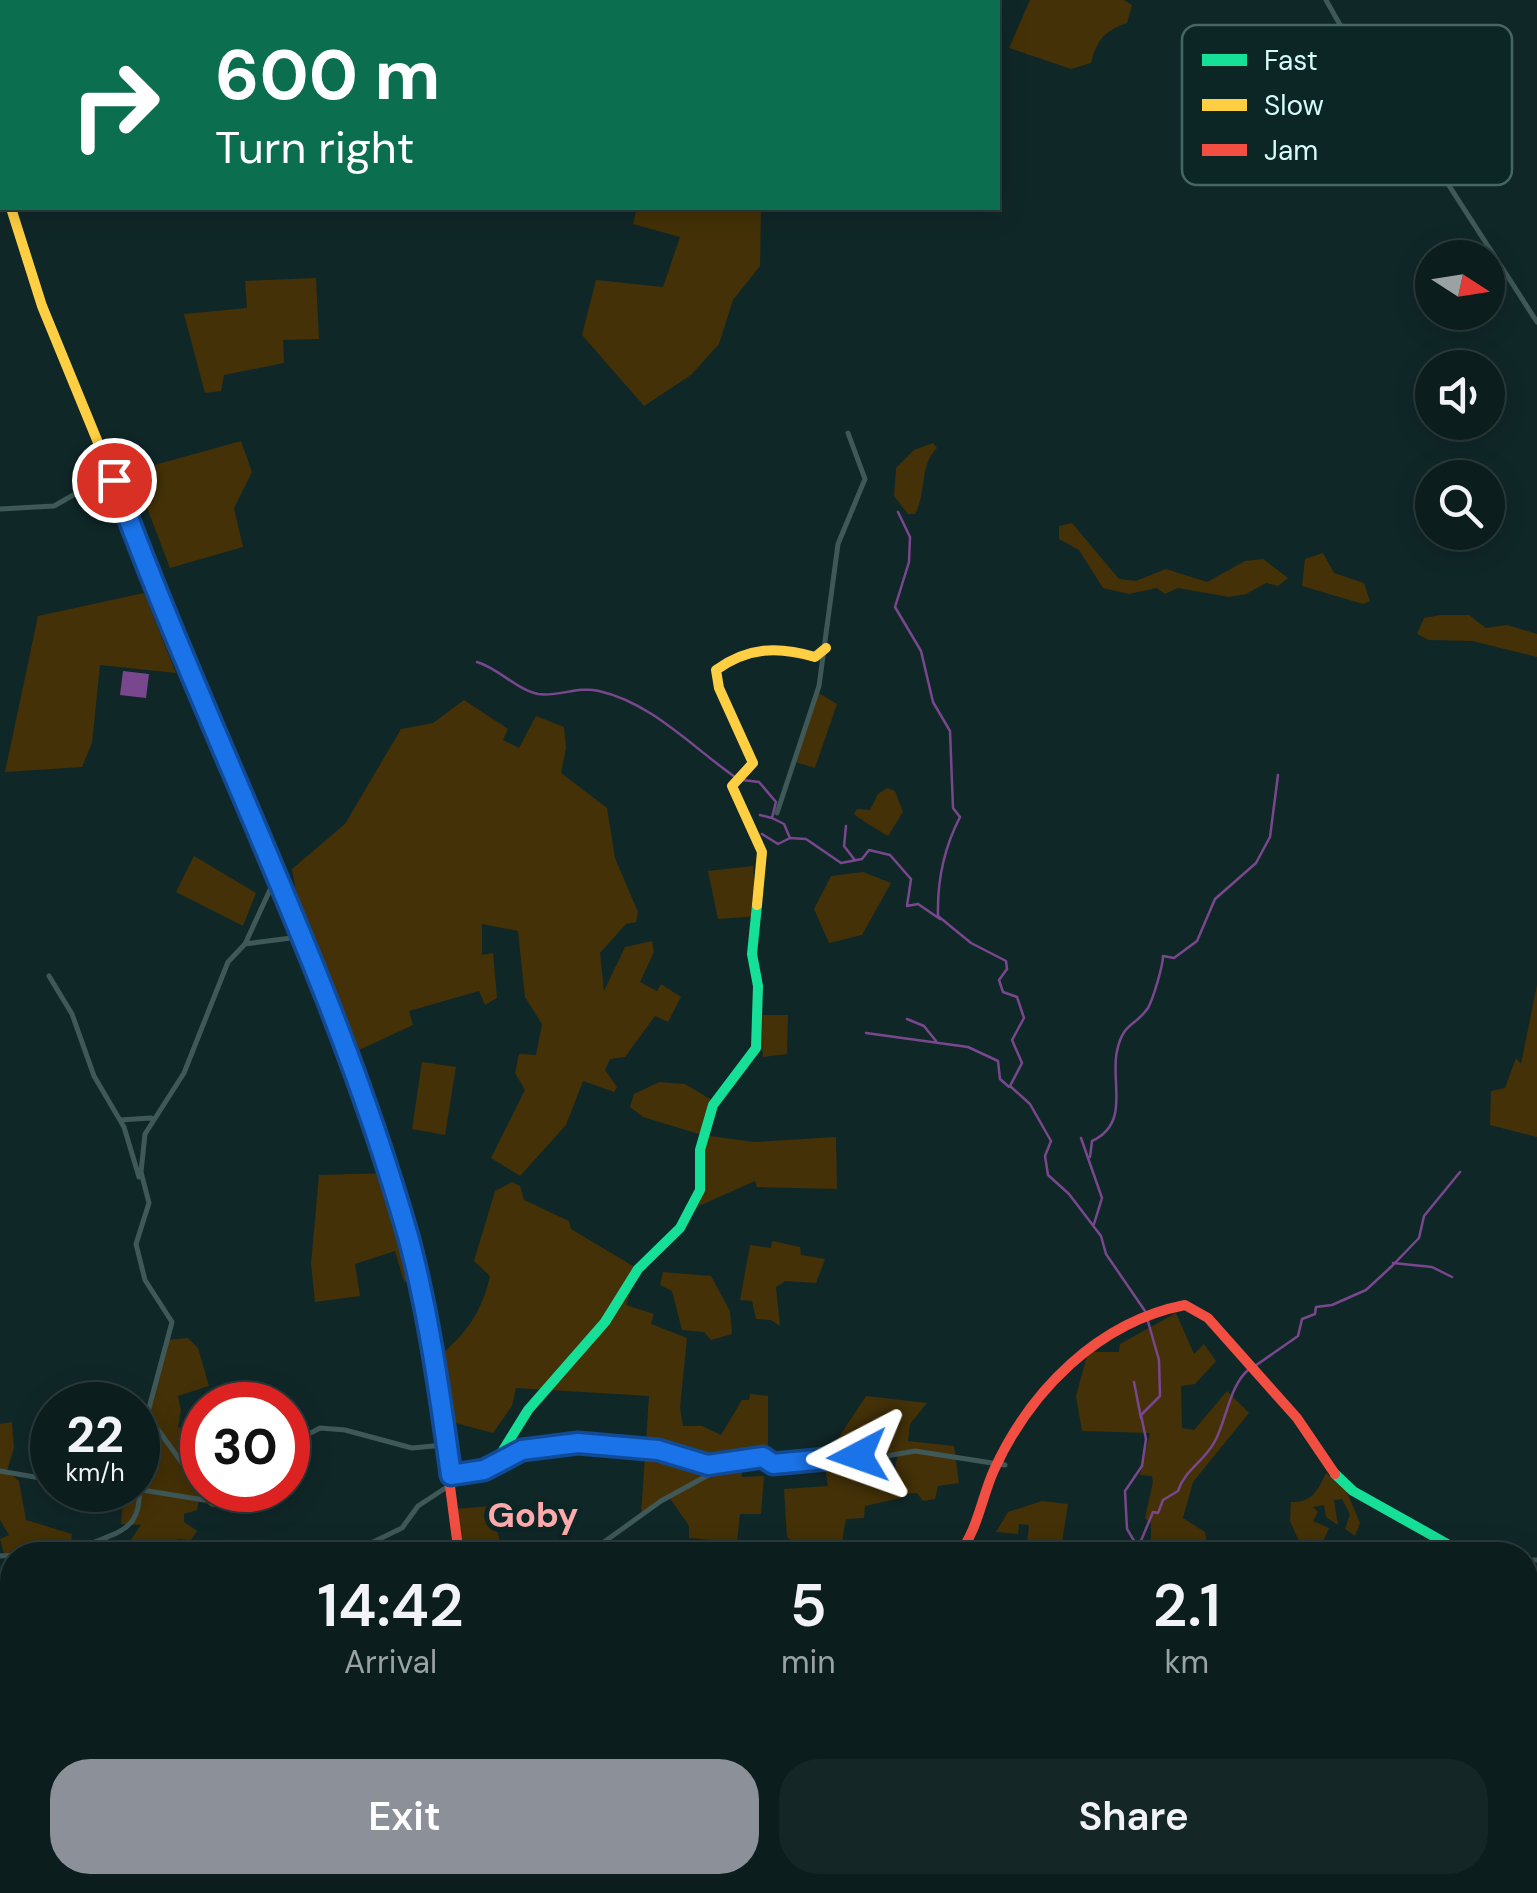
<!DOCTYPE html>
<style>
:root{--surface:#0c1d1e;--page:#152627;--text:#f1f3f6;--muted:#9aa2a4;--line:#2c3b3c;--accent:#8c9099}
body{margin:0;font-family:"DM Sans",sans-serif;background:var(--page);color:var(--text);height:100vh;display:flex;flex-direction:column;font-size:38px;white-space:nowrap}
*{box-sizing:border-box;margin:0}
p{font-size:32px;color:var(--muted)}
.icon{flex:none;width:55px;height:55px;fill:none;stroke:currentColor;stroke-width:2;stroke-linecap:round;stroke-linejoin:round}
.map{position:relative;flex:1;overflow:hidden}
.details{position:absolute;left:0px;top:1542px;width:1538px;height:352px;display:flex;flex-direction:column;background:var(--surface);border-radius:40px 40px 0 0;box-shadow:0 5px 25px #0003,0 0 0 2px var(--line)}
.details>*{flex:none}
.hud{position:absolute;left:0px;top:0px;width:1000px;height:210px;box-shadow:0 5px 25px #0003,0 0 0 2px var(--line);background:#0b6e4f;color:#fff;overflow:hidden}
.needle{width:65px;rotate:102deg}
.tools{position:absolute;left:1415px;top:240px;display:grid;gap:20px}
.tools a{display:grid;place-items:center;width:90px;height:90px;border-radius:50%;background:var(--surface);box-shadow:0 5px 25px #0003,0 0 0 2px var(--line);font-size:50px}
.speed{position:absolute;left:30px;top:1382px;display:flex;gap:20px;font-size:50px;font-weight:700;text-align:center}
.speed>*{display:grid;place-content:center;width:130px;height:130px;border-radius:50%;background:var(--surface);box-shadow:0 5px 25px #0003,0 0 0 2px var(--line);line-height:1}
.speed small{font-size:25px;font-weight:400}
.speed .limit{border:15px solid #d22;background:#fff;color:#111}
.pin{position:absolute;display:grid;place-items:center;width:85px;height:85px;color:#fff;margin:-42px;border:5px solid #fff;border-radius:50%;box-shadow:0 2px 10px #0007}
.me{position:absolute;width:110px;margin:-55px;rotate:266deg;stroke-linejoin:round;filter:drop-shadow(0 0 8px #0008)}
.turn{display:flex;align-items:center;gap:35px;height:210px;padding:0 50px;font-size:45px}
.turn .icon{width:130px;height:130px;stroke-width:2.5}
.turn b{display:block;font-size:70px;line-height:85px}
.eta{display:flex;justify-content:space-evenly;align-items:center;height:170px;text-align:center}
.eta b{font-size:60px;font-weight:600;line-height:70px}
.cta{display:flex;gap:20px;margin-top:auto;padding:20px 50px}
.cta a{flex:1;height:115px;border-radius:40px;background:var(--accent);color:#fff;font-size:40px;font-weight:600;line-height:115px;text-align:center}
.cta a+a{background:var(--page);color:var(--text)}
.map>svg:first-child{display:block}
</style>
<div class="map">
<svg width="1537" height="1893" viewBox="0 0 1537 1893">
<rect width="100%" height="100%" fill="#102728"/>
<path fill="#443107" d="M1030 0H1124L1132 5 1127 23C1104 31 1097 40 1091 63L1071 69 1009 48Z
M637 208H761L760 266 733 300 719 344 691 375 644 406 582 335 596 280 663 287 680 237 633 224Z
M316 278 319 339 283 340 284 363 224 375 221 391 205 393 184 314 247 308 245 281Z
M241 441 252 472 234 508 243 547 170 568 133 471Z
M933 443 937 448C919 465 927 493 915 514H908L894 496 896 468 914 450Z
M1072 523 1119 579 1136 581 1166 569 1207 582 1245 561 1263 559 1288 578 1278 586 1266 583 1246 594 1229 597 1178 588 1165 594 1157 588 1129 594 1103 588 1079 550 1059 539V526Z
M1323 553 1334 573 1364 583 1370 601 1363 604 1302 586 1305 559Z
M144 593 176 673 100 665 92 743 82 767 5 772 38 616Z
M1440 615H1469L1486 628 1507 625 1537 634V657L1472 641 1429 640 1417 634 1424 618Z
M817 692 837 704 815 768 795 762Z
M464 700 508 729 503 740 519 748 536 716 564 727 566 748 561 773 607 808 615 858 638 912 636 922 626 924 600 953 604 991 625 947 652 941 654 952 640 982 657 991 661 984 681 997 668 1022 655 1016 625 1057 610 1059 605 1070 617 1087 614 1092 583 1081 566 1125 520 1176 491 1158 525 1090 515 1073 519 1054 536 1055 542 1024 525 997 518 931 482 924V955L493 953 497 998 485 1005 479 991 409 1011 413 1025 359 1050 297 898 292 869 345 824 401 729 433 723Z
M887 788 895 791 903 812 888 836C886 835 855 816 854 814L857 809 870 810 878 794Z
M194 856 256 893 243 926 176 892Z
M753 866 758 916 718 919 708 871Z
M863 872 891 883 862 935 829 943 814 909 831 876Z
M1537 985V1137L1490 1125 1491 1091 1505 1088 1516 1058 1521 1064Z
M760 1015H788L787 1054 763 1057Z
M422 1062 456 1067 445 1135 412 1129Z
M659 1082 685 1084 715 1102 703 1135 754 1142 836 1137 837 1189 757 1187 755 1181 690 1210 700 1190 702 1135 643 1117 630 1107 634 1094Z
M389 1173 417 1278 404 1282 395 1251 355 1264 360 1296 315 1302 311 1264 319 1175Z
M512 1182 520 1186 524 1200 569 1221 571 1229 638 1269 626 1305 654 1314 651 1324 687 1338 680 1408 683 1426H702L721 1435 742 1400H749L750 1394 768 1396V1460L763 1457 741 1463 742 1477 764 1476 761 1514H740L737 1542 689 1538V1526L669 1497 641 1515 649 1396 516 1388 512 1406 493 1433 452 1422 438 1357C466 1334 482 1312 490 1276L474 1261 495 1191Z
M772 1241 800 1247 801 1255 825 1259 816 1283 785 1281 776 1287 780 1326 771 1320 756 1319 752 1301 740 1300 750 1245 771 1248Z
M663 1272 711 1276 730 1311 732 1334 711 1340 704 1332 682 1330 672 1291 660 1285Z
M1176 1313 1194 1354 1204 1344 1216 1361 1195 1384 1181 1386 1182 1428 1194 1430 1227 1391 1249 1413 1193 1482 1183 1518 1205 1532 1208 1555H1142L1151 1538V1524L1145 1518 1153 1482 1152 1476 1140 1475 1150 1433 1082 1431 1076 1396 1088 1352H1119L1120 1344Z
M188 1338 198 1348 209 1386 178 1396 181 1410 178 1427C207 1433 202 1467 202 1490H221L218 1494 225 1504 213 1507 199 1500 197 1510 184 1514V1522L197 1531 191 1540 177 1539 181 1555H157L130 1541 141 1525 121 1524 124 1490H138L141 1436 158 1433 148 1416 165 1340Z
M866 1396 927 1403 910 1424 908 1441 954 1446 959 1483 938 1486 935 1499 923 1501 917 1493 904 1494 893 1475 899 1451 869 1459H830L832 1472 891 1485 901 1498 865 1506 864 1518 846 1519 840 1552 805 1553 787 1537 784 1489 828 1486 822 1448 833 1446Z
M12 1422 14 1448 7 1471 19 1481 26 1520 72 1534 70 1555 4 1554 0 1539 9 1535 0 1520V1424Z
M1326 1473 1347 1492 1360 1523 1355 1536 1345 1529 1350 1514 1342 1499 1334 1500 1338 1525 1326 1517 1324 1505 1313 1507 1318 1512 1313 1521 1329 1528 1317 1555H1301L1304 1552 1290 1521 1291 1502C1312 1503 1318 1490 1326 1473Z
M1042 1501 1068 1504 1060 1555H1026L1029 1525 1019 1524 1018 1534 996 1532 1008 1512Z
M490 1506 501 1545 533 1548 535 1555H459L455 1509Z
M594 1883H660L667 1887 665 1893H600Z"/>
<path fill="#79478d" d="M123 671 149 674 146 698 120 695Z"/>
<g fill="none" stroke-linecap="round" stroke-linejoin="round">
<path stroke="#79478d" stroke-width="2.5" d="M898 512 910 537 909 562 895 607 921 651 933 702 950 731 953 808 960 817C944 848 937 881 938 916L971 943 1006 961 1007 969 999 980 1003 992 1017 997 1024 1018 1012 1040 1022 1063 1010 1086 1030 1104 1051 1141 1045 1156 1048 1175 1069 1194 1101 1236 1106 1254 1145 1311
M477 662C498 668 517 690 538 694 558 697 578 686 599 691 652 703 692 747 735 777
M742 780 759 782 776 802 772 818 784 824 790 838 806 839 841 863 862 859 869 850 890 855 911 879 907 906 918 904 940 919
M760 815 772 818
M846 826 844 846 854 859
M762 834 778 844 790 838
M907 1019 924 1026 936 1041
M866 1033 968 1047 998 1061 1000 1079 1009 1087
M1081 1138 1102 1198 1094 1224
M1090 1157 1092 1141C1131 1123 1110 1082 1117 1051 1123 1022 1135 1027 1148 1008 1153 999 1163 966 1163 956L1174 958 1197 941 1215 899 1256 863 1270 837 1278 775
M1393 1263 1432 1267 1452 1277
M1255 1366 1298 1336 1302 1319 1315 1314 1316 1307 1332 1305 1366 1290 1392 1266 1419 1238 1424 1216 1460 1172
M1134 1382 1141 1418
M1113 1548 1115 1555
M1139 1549 1127 1529 1125 1491 1142 1466 1146 1439 1141 1415 1160 1396 1159 1360 1147 1318
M1135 1555 1153 1512 1158 1513 1163 1500 1178 1491C1185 1469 1205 1461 1215 1441 1227 1419 1229 1387 1248 1370
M0 1612 12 1632
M479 1882 496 1893
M1039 1882V1893
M1062 1882 1063 1893
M524 1893 543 1887 565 1893"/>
<path stroke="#3f5858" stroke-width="5" d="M1326 0 1356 53 1428 153 1537 322
M0 509 54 506 82 490 113 481
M777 813 819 686 838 544 865 479 848 433
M245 944 299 937
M49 976 72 1014 94 1076 124 1127 139 1177
M120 1120 151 1118
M138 1434 148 1416 212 1504 251 1506 275 1490
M138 1449 172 1322 145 1280 136 1244 149 1203 141 1172 145 1134 184 1073 228 962 245 944 275 879
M288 1469 303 1437 320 1428 345 1430 412 1448 444 1445
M0 1471 52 1480
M451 1475 484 1470 523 1450 578 1443 658 1450 708 1465 763 1457 773 1464 850 1456 869 1459 915 1451 1005 1465
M142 1490 204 1500
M600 1548 627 1549 640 1555
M66 1555C117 1527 148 1541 138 1466
M360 1555 367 1545 402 1528 418 1506 450 1485
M586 1555 661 1501 723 1467
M794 1555 960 1551
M0 1556 16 1555
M1525 1560H1537
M1525 1742 1537 1675
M0 1749 12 1743
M1525 1855 1531 1870 1526 1893"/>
<path stroke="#16e098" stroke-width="10" d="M250 813 330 1009 397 1199
M494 1465 528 1410 605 1322 638 1269 680 1228 700 1190V1150L713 1105 756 1048 758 986 752 954 757 905
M1335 1474 1353 1491 1467 1555"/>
<path stroke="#ffcf43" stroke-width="10" d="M11 208 42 306 250 813
M757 905 762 852 732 786 753 763 719 688 716 670C748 647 778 646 815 657L826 648
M461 1882V1893"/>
<path stroke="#f24e42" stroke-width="10" d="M0 167 2 176
M397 1199 434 1364 459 1555
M958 1555C978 1530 981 1499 994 1470 1030 1391 1098 1322 1185 1305L1208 1318 1297 1418 1335 1474"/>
</g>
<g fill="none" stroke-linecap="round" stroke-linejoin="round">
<defs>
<path id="route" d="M114 480C207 734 334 976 408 1236 429 1314 440 1396 451 1475L484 1470 522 1450 578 1443 658 1450 708 1465 763 1457 773 1464 858 1456"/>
</defs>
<use href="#route" stroke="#114b97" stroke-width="25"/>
<use href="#route" stroke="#1a73e8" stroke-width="18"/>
</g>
<g text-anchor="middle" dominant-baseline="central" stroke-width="10" stroke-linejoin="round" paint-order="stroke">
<g font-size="35" font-weight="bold" fill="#feaaad" stroke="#0c2525">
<text x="533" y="1515">Goby</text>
</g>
</g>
<rect x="1182" y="25" width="330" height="160" rx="15" fill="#0c2525" stroke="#486565" stroke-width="2.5"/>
<rect x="1202" y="54" width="45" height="12" fill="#16e098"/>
<rect x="1202" y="99" width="45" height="12" fill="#ffcf43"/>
<rect x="1202" y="144" width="45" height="12" fill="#f24e42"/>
<g font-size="28" fill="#d5fafa">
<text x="1264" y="70">Fast</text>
<text x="1264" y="115">Slow</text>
<text x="1264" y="160">Jam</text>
</g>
</svg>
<div class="tools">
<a><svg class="needle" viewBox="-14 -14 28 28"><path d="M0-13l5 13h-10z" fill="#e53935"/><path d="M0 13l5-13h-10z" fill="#9aa2a4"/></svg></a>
<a><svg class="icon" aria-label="sound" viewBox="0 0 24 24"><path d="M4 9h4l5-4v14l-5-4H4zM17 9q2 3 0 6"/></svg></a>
<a><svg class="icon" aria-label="search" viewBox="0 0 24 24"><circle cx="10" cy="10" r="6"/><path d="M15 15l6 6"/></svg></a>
</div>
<div class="speed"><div>22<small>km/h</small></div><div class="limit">30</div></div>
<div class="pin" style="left:114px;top:480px;background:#d93025"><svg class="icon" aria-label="arrive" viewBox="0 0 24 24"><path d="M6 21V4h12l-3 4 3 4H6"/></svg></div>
<svg class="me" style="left:858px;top:1456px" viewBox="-20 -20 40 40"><path d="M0-17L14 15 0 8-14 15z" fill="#1a73e8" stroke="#fff" stroke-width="4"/></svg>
<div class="hud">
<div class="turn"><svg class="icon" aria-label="right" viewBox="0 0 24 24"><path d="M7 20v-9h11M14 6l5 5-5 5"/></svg><div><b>600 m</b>Turn right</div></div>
</div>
<section class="details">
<div class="eta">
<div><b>14:42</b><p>Arrival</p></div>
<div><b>5</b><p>min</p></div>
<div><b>2.1</b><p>km</p></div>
</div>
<div class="cta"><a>Exit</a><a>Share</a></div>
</section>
</div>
